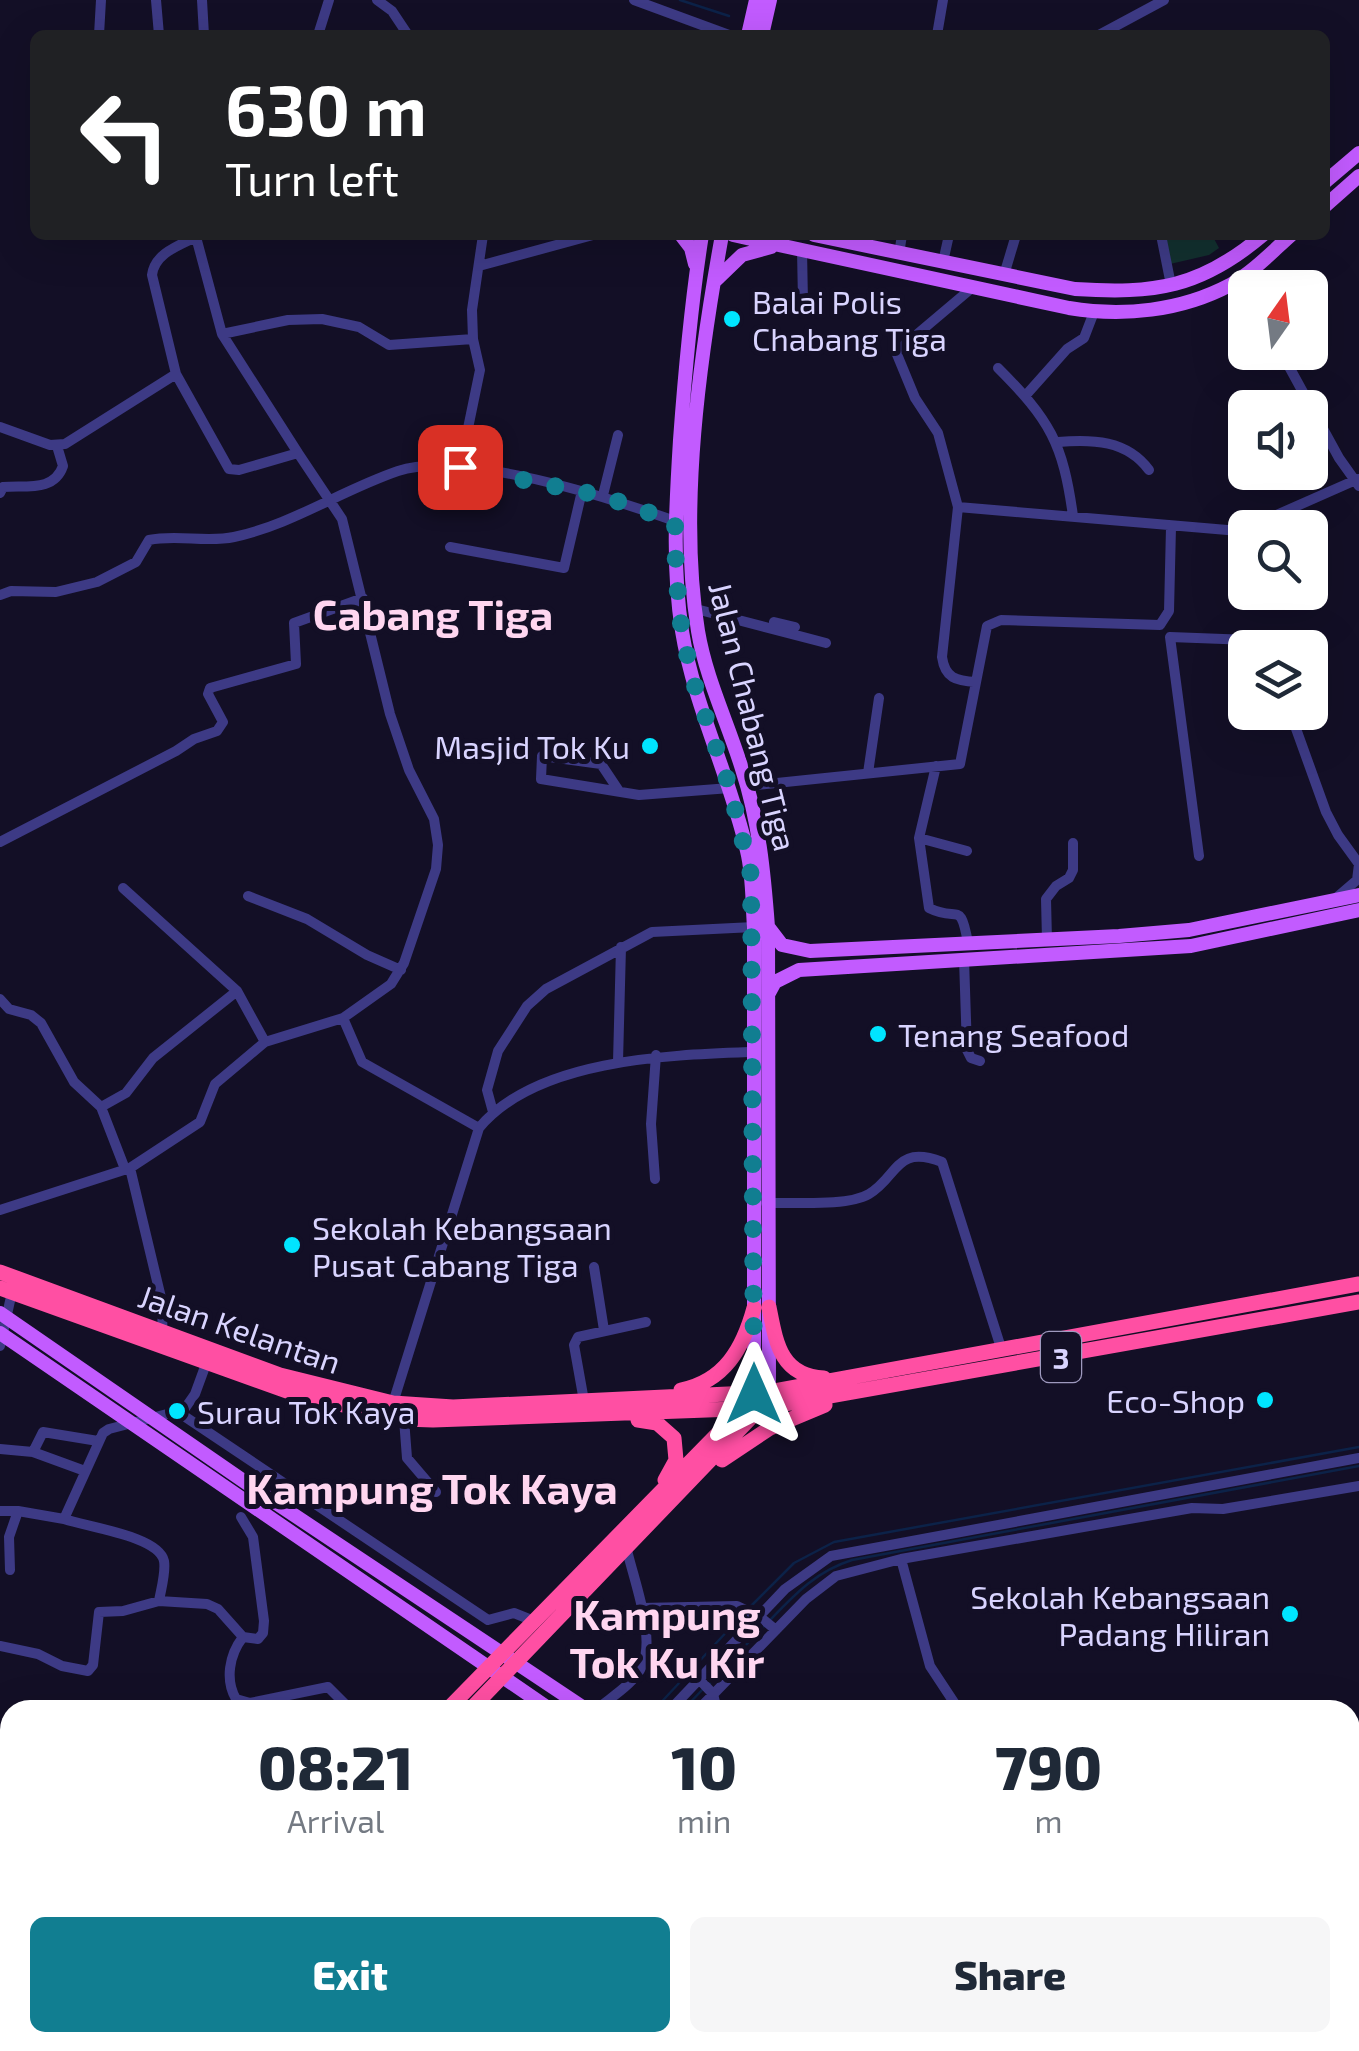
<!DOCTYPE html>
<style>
:root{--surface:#fff;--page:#f6f6f7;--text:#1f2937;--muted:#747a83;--accent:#117e91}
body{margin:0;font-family:"Exo 2",sans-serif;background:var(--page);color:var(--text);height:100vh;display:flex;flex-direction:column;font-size:38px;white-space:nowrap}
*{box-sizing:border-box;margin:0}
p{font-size:32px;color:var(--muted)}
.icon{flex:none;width:55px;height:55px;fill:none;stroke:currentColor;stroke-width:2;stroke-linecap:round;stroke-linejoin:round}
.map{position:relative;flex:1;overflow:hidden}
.sheet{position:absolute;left:0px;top:1700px;width:1360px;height:352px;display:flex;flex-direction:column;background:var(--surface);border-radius:30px 30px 0 0;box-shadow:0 10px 40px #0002}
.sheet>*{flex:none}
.banner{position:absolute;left:30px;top:30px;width:1300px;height:210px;border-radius:15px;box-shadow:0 10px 40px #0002;background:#202124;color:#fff;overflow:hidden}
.needle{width:65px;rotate:14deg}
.fabs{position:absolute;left:1228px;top:270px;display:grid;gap:20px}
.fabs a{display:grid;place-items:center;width:100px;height:100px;border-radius:15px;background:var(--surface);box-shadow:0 10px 40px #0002;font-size:50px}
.pin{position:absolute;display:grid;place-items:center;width:85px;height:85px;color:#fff;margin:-42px;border-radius:20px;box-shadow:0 5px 15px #0006}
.me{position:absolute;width:110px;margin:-55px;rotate:0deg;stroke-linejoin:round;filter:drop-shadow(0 0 8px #0008)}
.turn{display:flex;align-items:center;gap:35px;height:210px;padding:0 30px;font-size:45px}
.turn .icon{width:130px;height:130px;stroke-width:2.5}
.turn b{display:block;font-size:70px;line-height:85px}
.eta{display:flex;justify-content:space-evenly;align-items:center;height:170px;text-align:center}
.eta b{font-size:60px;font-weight:800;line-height:70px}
.button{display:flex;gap:20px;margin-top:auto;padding:20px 30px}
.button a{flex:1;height:115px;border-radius:15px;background:var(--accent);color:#fff;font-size:40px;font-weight:800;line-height:115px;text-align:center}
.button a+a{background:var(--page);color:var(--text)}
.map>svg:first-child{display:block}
</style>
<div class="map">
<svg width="1359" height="2051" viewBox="0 0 1359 2051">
<rect width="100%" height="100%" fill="#130f26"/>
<path fill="#12302f" d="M1164 235H1212L1219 248 1209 255 1170 264Z"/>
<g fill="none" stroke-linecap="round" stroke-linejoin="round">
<path stroke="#0c2248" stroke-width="2.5" d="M680 0 729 16
M751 1606 794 1563 834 1542 1359 1447
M771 1619C796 1593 817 1571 852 1560L1359 1466
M709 1684 765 1625
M654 1710 745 1612
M683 1710 703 1689
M335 2051 343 2042
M362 2051 371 2042"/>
<path stroke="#3d3a85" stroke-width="10" d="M156 0 159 35
M202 0 204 35
M377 0 392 11 408 35
M634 0 729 35
M99 35 101 0
M318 35 329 0
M937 35 943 0
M1099 35 1164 0
M1161 235 1171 285
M196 237 222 334 298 453
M802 250 803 302
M899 254 902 235
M943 262 949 235
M479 266 593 235
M1004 275 1016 235
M1232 284 1245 297
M973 287 896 352 915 398 938 433 958 507 942 657C945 678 956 681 976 682
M222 334 288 320 322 319 359 327 389 345 473 339
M1281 352 1339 458 1359 486
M998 368C1050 420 1063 443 1073 516
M1026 395 1067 349 1084 338 1094 312
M0 427 50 445 65 444 176 374
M1058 442C1092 439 1127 440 1149 470
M460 467 480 370 473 339 472 310 483 235
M0 493 3 487C26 485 54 492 63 466L57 446
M603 495 618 435
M958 507 1239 531 1245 529
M1247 528 1358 479
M450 547 564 568 582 491
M0 595 11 591 56 592 97 582 136 562 149 540C177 534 206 543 234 537 291 525 342 490 398 471 463 450 610 498 675 521
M696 609 826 643
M774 622 795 627
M1290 712 1326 812 1338 835 1359 864
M936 766 919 838 929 908C959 923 960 899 968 943
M868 773 879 698
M747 786 960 764 987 626 1001 620 1160 625 1169 611 1171 527
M619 791 601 764 542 756 541 779 639 795 730 788
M919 838 967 851
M0 842 176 751 194 739 217 731 223 722 208 694 210 688 296 664 294 623 363 598
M1199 856 1170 637 1250 640 1264 648
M123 888 237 991 265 1042
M248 896 307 919 367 955 401 970
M1336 898 1357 880 1359 864
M1047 940 1046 899 1056 886 1069 878 1073 870V843
M964 959 967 1050 971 1058 980 1061
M0 999 9 1009 31 1015 41 1023 74 1082 101 1107 125 1169
M343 1018 362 1062 479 1128
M618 1062 621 947
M101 1107 126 1093 153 1058 237 991
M493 1112 487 1090 498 1051 527 1006 546 989 652 932 754 927
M130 1168 163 1306 162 1332
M655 1179 651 1124 656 1055
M766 1203C793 1202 847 1207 869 1194 898 1177 895 1144 942 1162L1002 1351
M0 1210 130 1168 200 1122 215 1084 265 1042 343 1018 391 984 404 963 436 869 438 845 434 819 409 770 390 714 342 519 298 453 239 470 229 469 176 374 152 275C155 252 181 245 200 235
M594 1267 604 1330
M0 1346 12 1292
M584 1401 574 1345 578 1337 646 1322
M393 1403 479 1128C536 1059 669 1055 752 1052
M181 1414 488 1620 514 1613 534 1621
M404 1419 407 1458 436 1492
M0 1449 33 1452 85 1471
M33 1452 43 1432 98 1441
M0 1511H18L64 1519 103 1433 109 1429 167 1414H181L195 1394 206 1364
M64 1519C87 1527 159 1536 164 1561 166 1573 161 1589 159 1601
M901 1559 930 1666 959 1710
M10 1570 9 1537 18 1511
M641 1608 737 1606 759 1616 776 1630
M243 1637C229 1655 225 1680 236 1699L250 1703 328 1687 351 1710
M0 1646 38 1654 62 1666 88 1671 93 1665 99 1612 123 1611 159 1601 207 1604 218 1609 243 1637 258 1639 263 1633 264 1621 253 1537 241 1517
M699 1679 713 1694 717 1710
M596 1710C611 1697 634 1684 642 1666 656 1637 634 1581 627 1550
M670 1710 785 1589 831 1556 1359 1458
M698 1710 806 1599 836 1576 901 1559 1192 1508 1223 1509 1359 1486
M0 1817 10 1820
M310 2042 313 2051
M1155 2042 1163 2051
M273 2047 275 2051
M347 2051 355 2042
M373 2051 382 2042"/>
<path stroke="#c25bff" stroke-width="14" d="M748 35 756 0
M762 35 770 0
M1325 182 1359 153
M1325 206 1359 176
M681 235 691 248 695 264
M702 235C691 303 685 372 680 440 676 504 672 567 682 631 694 706 730 776 747 851 753 875 752 901 754 927V1394
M722 235C700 356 678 509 698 631 706 679 728 723 742 769 759 821 764 873 768 927L769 1392
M733 235 1069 308C1123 317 1181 311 1230 285 1253 272 1272 252 1291 235
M814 235 1075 289C1155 294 1200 288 1263 235
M714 282 742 255 771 247
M769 928 782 945 810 951 1119 936 1189 930 1359 895
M769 993 775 982 799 970 1191 946 1359 910
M0 1313 258 1491 587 1710
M0 1333 551 1710
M1036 2042 1046 2051
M1065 2042 1075 2051"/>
<path stroke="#ff4fa3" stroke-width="15" d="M0 1272 280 1375 393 1403 453 1407 769 1392 1359 1284
M0 1288 295 1394 404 1419 433 1420 762 1408 1359 1302
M769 1307C776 1342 780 1376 824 1378
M681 1390C725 1381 743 1348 754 1308
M638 1420 657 1423 674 1438 676 1460 665 1480
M722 1460 770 1428 825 1405
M447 1710 742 1409
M470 1710 763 1405
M111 2051 120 2042
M134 2051 142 2042"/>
</g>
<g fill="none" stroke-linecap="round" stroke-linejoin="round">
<path stroke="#117e91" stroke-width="18" stroke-dasharray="0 32.4" d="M460 467 603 496 675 522 676 573 682 634 695 686 730 788 751 875 754 1394"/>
</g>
<g fill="#00e5ff" stroke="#130f26" stroke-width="4">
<circle cx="732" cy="319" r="10"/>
<circle cx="650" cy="746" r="10"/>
<circle cx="878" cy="1034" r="10"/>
<circle cx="292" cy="1245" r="10"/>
<circle cx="1265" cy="1400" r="10"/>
<circle cx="177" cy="1411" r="10"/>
<circle cx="1290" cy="1614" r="10"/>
</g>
<g text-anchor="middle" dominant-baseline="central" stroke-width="10" stroke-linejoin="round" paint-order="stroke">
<rect fill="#130f26" stroke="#9e99be" stroke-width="2.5" x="1041" y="1332" width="40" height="50" rx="8"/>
<g font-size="30" font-weight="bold" fill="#d9d4ff">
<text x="1061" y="1357">3</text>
</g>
<g font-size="32" fill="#d9d4ff" stroke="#130f26" text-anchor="start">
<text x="752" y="301">Balai Polis<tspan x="752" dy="37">Chabang Tiga</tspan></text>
<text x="630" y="746" text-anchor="end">Masjid Tok Ku</text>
<text x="898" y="1034">Tenang Seafood</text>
<text x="312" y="1227">Sekolah Kebangsaan<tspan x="312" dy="37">Pusat Cabang Tiga</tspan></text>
<text x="1245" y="1400" text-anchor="end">Eco-Shop</text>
<text x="197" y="1411">Surau Tok Kaya</text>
<text x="1270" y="1596" text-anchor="end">Sekolah Kebangsaan<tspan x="1270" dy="37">Padang Hiliran</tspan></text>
</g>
<g font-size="32" fill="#d9d4ff" stroke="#130f26">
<text transform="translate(754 716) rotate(76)">Jalan Chabang Tiga</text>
<text transform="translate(240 1328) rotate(19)">Jalan Kelantan</text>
</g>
<g font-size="42" font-weight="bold" fill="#ffd6f0" stroke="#130f26">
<text x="433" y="613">Cabang Tiga</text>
<text x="432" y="1487">Kampung Tok Kaya</text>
<text x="667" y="1613">Kampung<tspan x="667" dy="48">Tok Ku Kir</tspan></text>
</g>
</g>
</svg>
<div class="fabs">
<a><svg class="needle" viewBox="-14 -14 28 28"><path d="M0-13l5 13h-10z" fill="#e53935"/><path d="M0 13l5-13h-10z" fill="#747a83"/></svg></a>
<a><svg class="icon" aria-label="sound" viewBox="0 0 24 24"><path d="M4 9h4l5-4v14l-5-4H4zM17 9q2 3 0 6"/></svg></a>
<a><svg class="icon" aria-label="search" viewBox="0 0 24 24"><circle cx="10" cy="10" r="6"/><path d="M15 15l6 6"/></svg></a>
<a><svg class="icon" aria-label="layers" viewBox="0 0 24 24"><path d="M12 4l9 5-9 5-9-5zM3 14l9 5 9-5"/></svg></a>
</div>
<div class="pin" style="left:460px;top:467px;background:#d93025"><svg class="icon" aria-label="arrive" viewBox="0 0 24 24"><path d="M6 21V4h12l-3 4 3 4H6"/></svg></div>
<svg class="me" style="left:754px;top:1394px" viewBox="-20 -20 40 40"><path d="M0-17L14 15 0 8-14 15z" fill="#117e91" stroke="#fff" stroke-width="4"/></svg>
<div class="banner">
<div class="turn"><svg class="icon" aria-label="left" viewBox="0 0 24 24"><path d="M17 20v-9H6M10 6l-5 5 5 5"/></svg><div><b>630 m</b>Turn left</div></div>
</div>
<section class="sheet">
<div class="eta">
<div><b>08:21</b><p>Arrival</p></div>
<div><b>10</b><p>min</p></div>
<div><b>790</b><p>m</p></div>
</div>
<div class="button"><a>Exit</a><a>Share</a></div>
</section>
</div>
